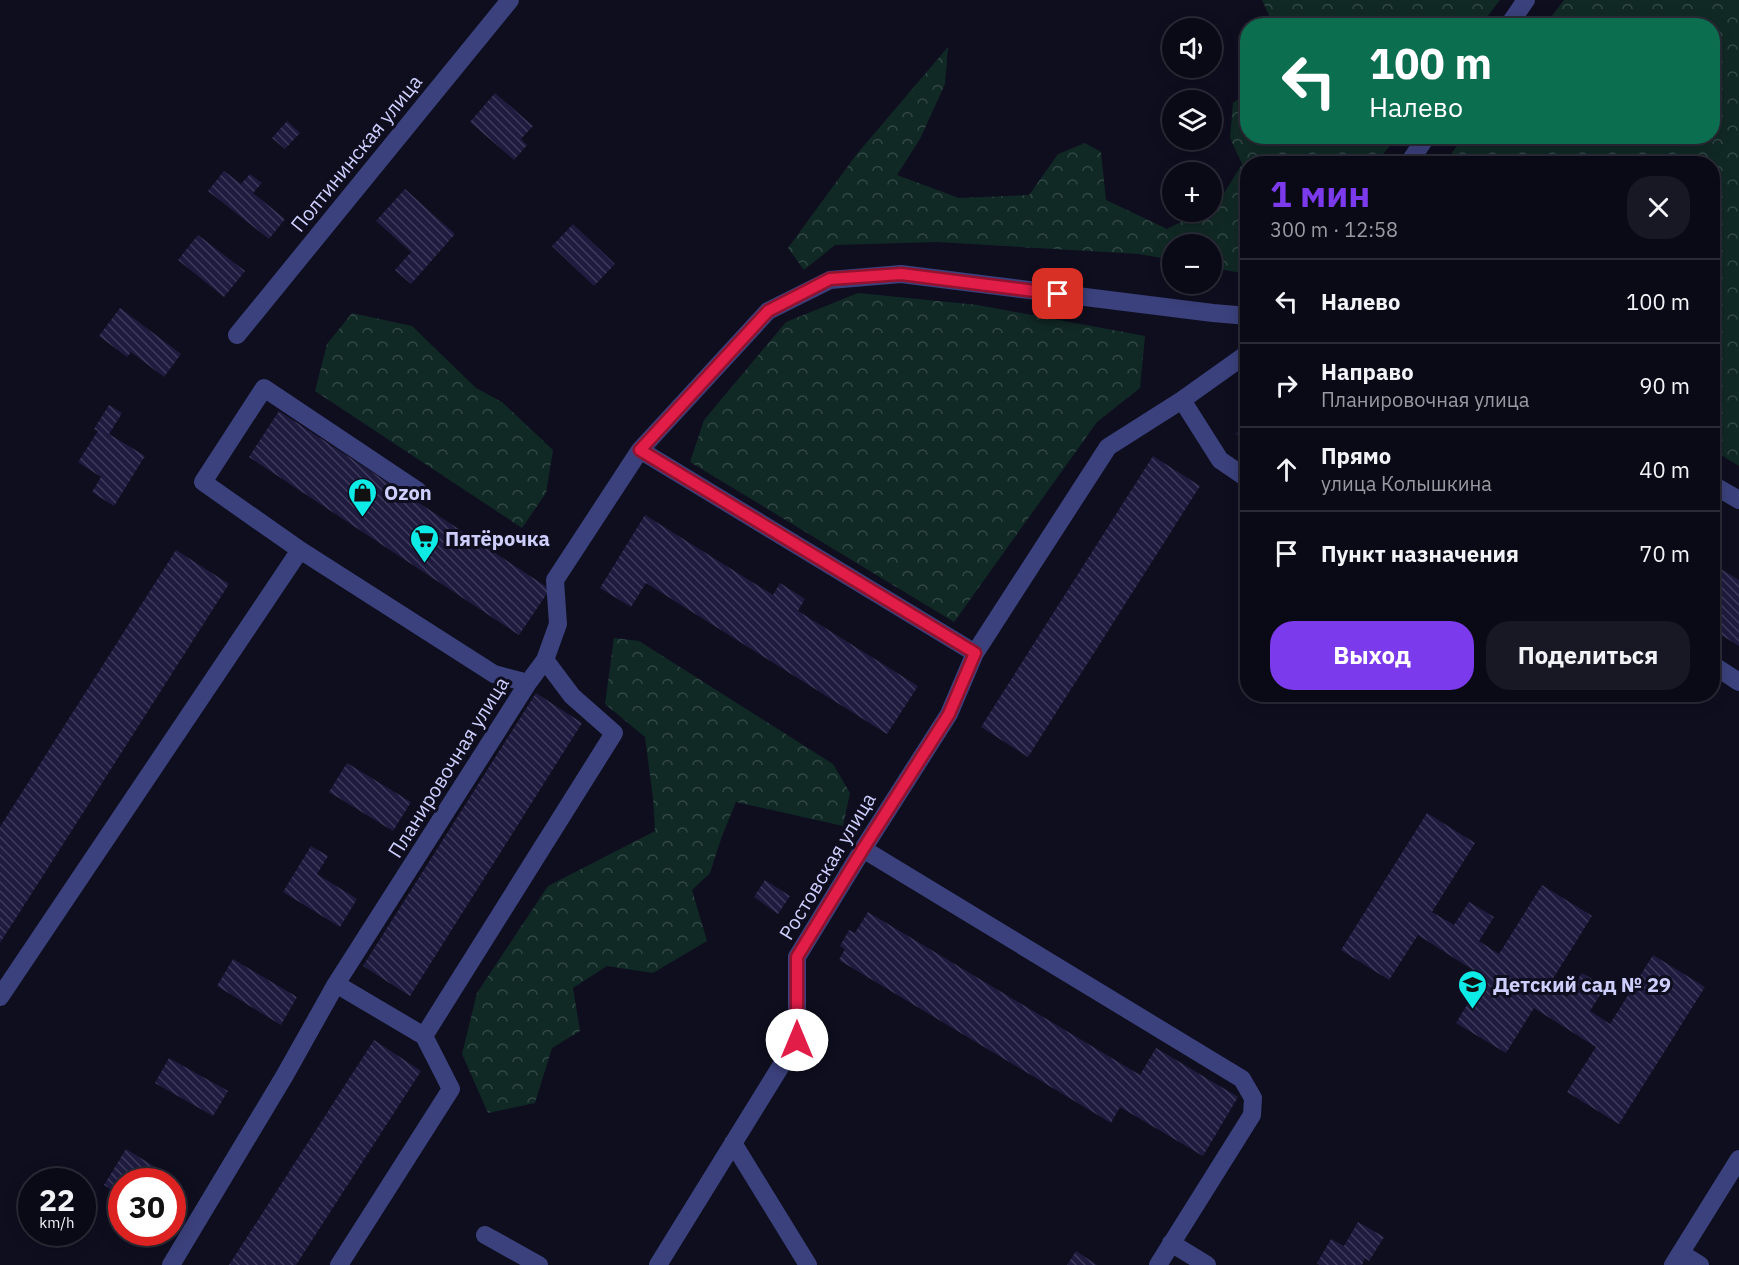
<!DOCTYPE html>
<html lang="ru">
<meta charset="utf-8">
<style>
:root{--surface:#0a0a17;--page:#181824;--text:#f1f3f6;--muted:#999aa1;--line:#2a2b36;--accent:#7c3aed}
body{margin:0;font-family:"IBM Plex Sans",sans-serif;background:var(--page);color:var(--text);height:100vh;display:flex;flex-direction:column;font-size:22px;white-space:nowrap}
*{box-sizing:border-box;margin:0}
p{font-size:20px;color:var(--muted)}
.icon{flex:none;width:33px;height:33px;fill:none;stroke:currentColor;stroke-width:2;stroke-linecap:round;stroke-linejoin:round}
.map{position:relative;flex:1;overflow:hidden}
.side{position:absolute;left:1240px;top:156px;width:480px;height:546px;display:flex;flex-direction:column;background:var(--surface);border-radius:24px;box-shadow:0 3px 15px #0003,0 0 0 2px var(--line)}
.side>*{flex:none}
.top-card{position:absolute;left:1240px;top:18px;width:480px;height:126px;border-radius:24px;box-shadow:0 3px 15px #0003,0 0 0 2px var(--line);background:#0b6e4f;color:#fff;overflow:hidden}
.controls{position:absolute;left:1162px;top:18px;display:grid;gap:12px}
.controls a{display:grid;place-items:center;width:60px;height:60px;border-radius:50%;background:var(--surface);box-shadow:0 3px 15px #0003,0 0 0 2px var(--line);font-size:30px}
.speed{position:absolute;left:18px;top:1168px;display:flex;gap:12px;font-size:30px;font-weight:700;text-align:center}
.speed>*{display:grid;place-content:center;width:78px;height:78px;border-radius:50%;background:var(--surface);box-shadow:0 3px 15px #0003,0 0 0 2px var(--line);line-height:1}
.speed small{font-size:15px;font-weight:400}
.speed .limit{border:9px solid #d22;background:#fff;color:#111}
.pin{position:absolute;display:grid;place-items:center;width:51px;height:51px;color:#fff;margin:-26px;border-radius:12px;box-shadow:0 3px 9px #0006}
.me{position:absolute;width:66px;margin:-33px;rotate:0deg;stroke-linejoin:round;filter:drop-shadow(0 0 4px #0008)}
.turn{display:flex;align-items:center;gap:21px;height:126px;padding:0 30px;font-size:27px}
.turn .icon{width:78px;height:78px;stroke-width:2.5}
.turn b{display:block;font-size:42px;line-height:51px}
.round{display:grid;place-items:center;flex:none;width:63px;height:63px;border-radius:24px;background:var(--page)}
.summary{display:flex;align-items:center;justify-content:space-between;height:102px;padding:0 30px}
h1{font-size:36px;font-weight:800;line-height:45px;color:var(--accent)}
.cta{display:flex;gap:12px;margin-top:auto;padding:12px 30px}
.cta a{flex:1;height:69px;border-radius:24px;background:var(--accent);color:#fff;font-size:24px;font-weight:800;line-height:69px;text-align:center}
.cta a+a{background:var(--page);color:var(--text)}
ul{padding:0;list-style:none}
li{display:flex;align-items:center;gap:18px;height:84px;padding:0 30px;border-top:2px solid var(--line)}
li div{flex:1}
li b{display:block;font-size:22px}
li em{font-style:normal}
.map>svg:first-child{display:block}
</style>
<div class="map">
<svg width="1739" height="1265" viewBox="0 0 1739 1265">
<defs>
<pattern id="forest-crowns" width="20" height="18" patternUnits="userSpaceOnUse" patternTransform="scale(1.5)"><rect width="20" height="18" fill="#112925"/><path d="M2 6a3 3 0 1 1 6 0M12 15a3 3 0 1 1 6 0" fill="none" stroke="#324746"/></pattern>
<pattern id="building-back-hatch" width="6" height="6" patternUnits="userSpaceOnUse" patternTransform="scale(1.5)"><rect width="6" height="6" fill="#1e1b3f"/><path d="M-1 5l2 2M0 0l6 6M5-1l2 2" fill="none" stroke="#3e3b5c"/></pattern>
</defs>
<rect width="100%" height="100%" fill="#0e0e1f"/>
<path fill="url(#forest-crowns)" d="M1262 0H1500L1481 25 1274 26Z
M1564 0H1739V466L1713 450V164L1444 163 1464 137 1713 136V26L1545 25Z
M948 47 945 84 920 139 897 175 959 198 1029 195 1058 154 1085 143 1101 152 1106 200 1167 229 1201 212H1212V206L1218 203 1242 164 1230 138 1233 103 1248 91V136L1397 137 1376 163 1248 164V274L1212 268V244H1173V260L1139 254 937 242 835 245 804 270 788 248 856 155Z
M858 293 978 305 1145 336 1140 388 1097 422 954 622 690 462 704 420 786 322Z
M352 313 412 326 476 388 502 402 553 450 546 493 522 528 315 391 327 344Z
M614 638 639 641 833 764 850 793 843 826 736 802 722 836 710 873 692 890 707 941 653 973 607 966 573 988 580 1031 552 1048 535 1103 488 1113 462 1054 477 993 548 886 655 831 653 798 645 737 605 704Z"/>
<path fill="url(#building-back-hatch)" d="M495 93 533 126 521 139 527 145 514 160 470 122Z
M287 121 300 133 285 149 272 138Z
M224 171 241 184 250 174 262 183 253 193 285 219 269 239 208 191Z
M405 189 455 234 411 284 395 270 411 252 376 221Z
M573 224 615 264 594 286 552 246Z
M198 235 245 271 224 297 178 260Z
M120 308 181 354 164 377 131 352 127 357 99 336Z
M109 405 122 413 109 434 145 456 114 506 92 492 101 477 78 462 98 431 94 429Z
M279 411 550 589 519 635 249 457Z
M1248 415V441L1236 434Z
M1153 456 1200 486 1028 757 981 727Z
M645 515 773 595 780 583 805 599 798 611 918 686 887 734 646 583 631 607 600 588Z
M176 550 229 584 0 943V827Z
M1713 564 1739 580V646L1713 630Z
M536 693 582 723 410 996 363 966Z
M347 763 411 802 393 831 329 792Z
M1427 813 1475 843 1432 912 1454 925 1469 902 1494 917 1479 941 1499 954 1542 885 1592 916 1549 985 1567 997 1582 973 1605 987 1590 1011 1610 1024 1653 955 1705 987 1619 1124 1567 1092 1596 1047 1534 1008 1506 1053 1456 1023 1484 977 1418 935 1389 980 1341 950Z
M311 846 328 856 317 874 357 899 340 927 283 892Z
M765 880 790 896 778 914 754 897Z
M868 912 1140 1075 1156 1048 1238 1097 1203 1156 1120 1107 1111 1123 839 960 845 949 840 946 849 930 855 933Z
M233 959 297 997 281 1025 217 986Z
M374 1040 421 1071 296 1265H229Z
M169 1058 228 1091 213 1116 155 1083Z
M126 1149 178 1181 172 1190V1182H122V1196L104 1185Z
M1358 1222 1384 1237 1369 1261 1365 1258 1362 1265H1320L1317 1263 1331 1239 1344 1246Z
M1076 1251 1097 1265H1067Z"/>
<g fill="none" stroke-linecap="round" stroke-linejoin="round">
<path stroke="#3b417c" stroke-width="18" d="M1508 26 1526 0
M1408 164 1427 136
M237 335 510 0
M1182 400 1220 460 1248 479
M640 450 975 653 1108 447 1182 400 1248 353
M1713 485 1739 500
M418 491 264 388 203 482 300 550 494 674 528 683
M1713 665 1739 682
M863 849 1242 1079 1253 1098 1252 1115 1158 1265
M336 984 424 1036
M0 997 300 550
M733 1143 808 1265
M485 1235 539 1265
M1171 1243 1207 1265
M1681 1253 1700 1265
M171 1265 285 1075 336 984 528 683 545 660 558 624 555 580 640 450 768 311 830 280 901 274 1213 313 1248 316
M339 1265 451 1089 424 1036 614 733 572 696 545 660
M658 1265 797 1040V957L863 849 949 714 975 653
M1673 1265 1739 1159"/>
</g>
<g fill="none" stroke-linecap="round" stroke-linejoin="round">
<defs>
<path id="route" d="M797 1040V957L863 849 949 714 975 653 640 450 768 311 830 279 901 274 1058 294"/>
</defs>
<use href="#route" stroke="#92132f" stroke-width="15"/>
<use href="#route" stroke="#e11d48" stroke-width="10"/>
</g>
<defs>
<symbol id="shop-pin" viewBox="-11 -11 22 30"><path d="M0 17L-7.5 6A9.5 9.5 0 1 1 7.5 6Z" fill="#0cebe6" stroke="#0e0e1f"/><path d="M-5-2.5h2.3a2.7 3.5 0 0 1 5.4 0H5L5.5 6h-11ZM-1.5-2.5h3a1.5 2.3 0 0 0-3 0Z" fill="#111"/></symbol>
<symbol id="supermarket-pin" viewBox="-11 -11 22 30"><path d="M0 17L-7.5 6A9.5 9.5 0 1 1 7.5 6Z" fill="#0cebe6" stroke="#0e0e1f"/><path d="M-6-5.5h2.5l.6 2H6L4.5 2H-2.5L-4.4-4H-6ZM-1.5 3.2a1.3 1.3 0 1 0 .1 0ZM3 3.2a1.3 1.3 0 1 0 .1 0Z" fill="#111"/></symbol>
<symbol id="school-pin" viewBox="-11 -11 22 30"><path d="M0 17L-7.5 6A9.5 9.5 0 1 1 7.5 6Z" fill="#0cebe6" stroke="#0e0e1f"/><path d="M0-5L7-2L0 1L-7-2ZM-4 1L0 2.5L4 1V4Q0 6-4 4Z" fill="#111"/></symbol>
</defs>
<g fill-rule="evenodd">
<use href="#shop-pin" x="346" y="476" width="33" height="45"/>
<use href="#supermarket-pin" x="408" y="522" width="33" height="45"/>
<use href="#school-pin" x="1456" y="968" width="33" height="45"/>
</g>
<g text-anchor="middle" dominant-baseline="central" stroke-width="6" stroke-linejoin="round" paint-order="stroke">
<g font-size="20" fill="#cecffd" stroke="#0e0e1f">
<text transform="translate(356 153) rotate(-51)">Полтининская улица</text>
<text transform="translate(448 767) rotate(-58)">Планировочная улица</text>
<text transform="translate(827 866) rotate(-59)">Ростовская улица</text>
</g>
<g font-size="20" font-weight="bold" fill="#cecffd" stroke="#0e0e1f" text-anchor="start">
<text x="384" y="492">Ozon</text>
<text x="445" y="538">Пятёрочка</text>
<text x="1493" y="984">Детский сад № 29</text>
</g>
</g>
</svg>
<div class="controls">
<a><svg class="icon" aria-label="sound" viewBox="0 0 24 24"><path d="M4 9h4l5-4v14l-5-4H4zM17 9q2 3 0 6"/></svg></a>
<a><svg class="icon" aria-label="layers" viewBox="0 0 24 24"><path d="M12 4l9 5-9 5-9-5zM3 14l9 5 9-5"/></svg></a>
<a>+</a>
<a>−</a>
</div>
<div class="speed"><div>22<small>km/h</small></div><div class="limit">30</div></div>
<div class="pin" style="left:1058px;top:294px;background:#d93025"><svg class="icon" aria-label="arrive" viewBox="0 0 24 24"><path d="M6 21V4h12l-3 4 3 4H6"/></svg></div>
<svg class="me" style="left:797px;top:1040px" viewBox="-20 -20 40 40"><circle r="19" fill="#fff"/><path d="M0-13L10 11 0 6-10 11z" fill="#e11d48"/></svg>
<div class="top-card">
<div class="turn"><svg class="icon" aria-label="left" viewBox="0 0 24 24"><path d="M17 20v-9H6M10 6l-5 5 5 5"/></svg><div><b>100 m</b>Налево</div></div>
</div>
<section class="side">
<div class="summary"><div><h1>1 мин</h1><p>300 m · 12:58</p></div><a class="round"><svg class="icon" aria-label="close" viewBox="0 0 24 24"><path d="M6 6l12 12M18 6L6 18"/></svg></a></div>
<ul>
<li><svg class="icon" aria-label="left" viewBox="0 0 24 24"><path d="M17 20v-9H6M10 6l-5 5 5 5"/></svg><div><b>Налево</b></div><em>100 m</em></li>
<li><svg class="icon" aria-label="right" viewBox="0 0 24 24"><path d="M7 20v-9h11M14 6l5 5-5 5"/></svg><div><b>Направо</b><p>Планировочная улица</p></div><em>90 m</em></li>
<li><svg class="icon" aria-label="ahead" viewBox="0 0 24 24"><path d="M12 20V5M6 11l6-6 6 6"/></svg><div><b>Прямо</b><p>улица Колышкина</p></div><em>40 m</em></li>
<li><svg class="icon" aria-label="arrive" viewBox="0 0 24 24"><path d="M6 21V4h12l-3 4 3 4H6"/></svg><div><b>Пункт назначения</b></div><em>70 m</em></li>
</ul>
<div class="cta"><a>Выход</a><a>Поделиться</a></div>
</section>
</div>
